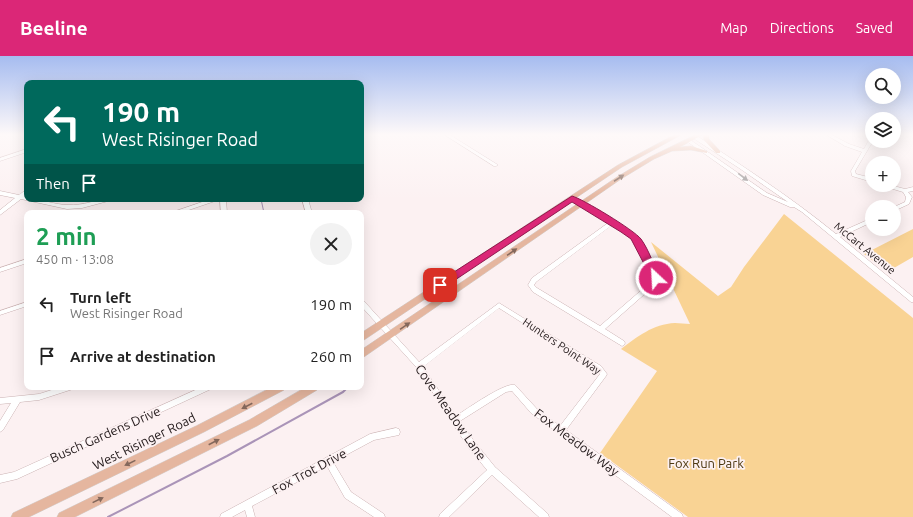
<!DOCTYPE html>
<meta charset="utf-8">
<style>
:root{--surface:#fff;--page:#f2f2f2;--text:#222;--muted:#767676;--accent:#db2777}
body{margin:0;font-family:Ubuntu,sans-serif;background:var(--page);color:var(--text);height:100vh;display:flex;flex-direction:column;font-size:15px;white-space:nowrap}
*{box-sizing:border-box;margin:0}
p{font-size:13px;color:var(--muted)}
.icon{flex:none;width:22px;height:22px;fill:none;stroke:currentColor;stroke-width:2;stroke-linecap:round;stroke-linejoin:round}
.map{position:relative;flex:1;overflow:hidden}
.side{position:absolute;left:24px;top:154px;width:340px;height:180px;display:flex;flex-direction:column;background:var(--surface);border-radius:8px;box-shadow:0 4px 16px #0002}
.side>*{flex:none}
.banner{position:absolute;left:24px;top:24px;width:340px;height:122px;border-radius:8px;box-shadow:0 4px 16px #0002;background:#00695c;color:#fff;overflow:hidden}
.tools{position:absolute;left:865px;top:12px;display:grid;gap:8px}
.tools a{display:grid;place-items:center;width:36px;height:36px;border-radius:50%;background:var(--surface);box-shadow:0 4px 16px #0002;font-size:20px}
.pin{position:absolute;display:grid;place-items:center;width:34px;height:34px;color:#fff;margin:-17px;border-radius:8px;box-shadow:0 2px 6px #0006}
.me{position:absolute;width:44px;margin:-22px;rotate:335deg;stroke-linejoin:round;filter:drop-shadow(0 0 3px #0008)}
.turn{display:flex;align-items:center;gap:14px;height:84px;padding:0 12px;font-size:18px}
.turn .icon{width:52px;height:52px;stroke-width:2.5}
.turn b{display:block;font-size:28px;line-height:34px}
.then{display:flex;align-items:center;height:38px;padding:0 12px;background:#0003;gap:8px;font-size:15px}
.round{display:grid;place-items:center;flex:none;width:42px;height:42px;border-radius:21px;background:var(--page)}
.summary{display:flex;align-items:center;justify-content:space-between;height:68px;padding:0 12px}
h1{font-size:24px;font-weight:700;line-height:30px;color:#1e9e55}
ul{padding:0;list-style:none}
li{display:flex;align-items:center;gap:12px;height:52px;padding:0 12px}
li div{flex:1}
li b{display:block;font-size:15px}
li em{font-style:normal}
header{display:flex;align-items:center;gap:24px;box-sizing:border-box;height:56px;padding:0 20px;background:var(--accent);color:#fff}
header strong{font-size:19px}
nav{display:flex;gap:22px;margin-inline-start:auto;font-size:14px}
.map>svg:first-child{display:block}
</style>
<header>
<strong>Beeline</strong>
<nav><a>Map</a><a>Directions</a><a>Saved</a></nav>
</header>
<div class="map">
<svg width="913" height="461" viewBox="0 0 913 461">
<rect width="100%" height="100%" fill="#fcf1f2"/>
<path fill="#f9d394" d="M784 158 913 262V461H688L600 397 657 315 621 293C637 281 653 268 675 267 680 267 685 268 690 268L651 186 718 240 731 231 744 211Z
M913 173V201L887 216 864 198Z"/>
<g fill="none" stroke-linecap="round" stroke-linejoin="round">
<path stroke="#aa94b8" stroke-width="1" d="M261 143 264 157"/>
<path stroke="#aa94b8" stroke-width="2" d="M108 461 227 400 343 336 348 331"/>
<defs>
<path id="minor" d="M445 79H450L498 109 496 110H494Z
M827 79H832L849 88 864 93 870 82H872V85H873L855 115 856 118 872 122V126L852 120 851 115 862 96 845 90Z
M693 80H697C744 111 792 142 836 178L872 162V166L840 181 913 241V246H911L802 156 794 151H790L763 139 685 84 687 83H689L767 137 788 146 739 112 693 82Z
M27 93V96L0 105V102Z
M883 129H890L905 133 913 131V135L908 136 912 141 909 148 894 155V151L905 146 906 141 903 136 883 130Z
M27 133V138L24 140 27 141V143C42 143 55 149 68 149 83 150 97 143 113 143L112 144 82 152 67 153 21 143 0 159V154L15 142 0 139V135L19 139Z
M211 143H219L218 144 180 157H172L173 156Z
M220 143H226L227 157H221Z
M302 143H308L312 157H306Z
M581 146 614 165 626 173 638 183 659 221 656 228 605 273 624 285 625 287 624 289 622 290 533 236 528 229 532 222 608 167 579 149 578 148 579 147ZM612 169 622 175 634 185 653 221 652 225 600 270 537 232 534 229 536 226Z
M27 203V207L0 216V212Z
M361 244H363L419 306 499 247 601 310 607 318 606 320 566 374 682 458 683 461H672L531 357 512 335 506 336 460 365 474 385 495 411 548 458 549 461H539L492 419 449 461H439L440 458 487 414 468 391 417 312 361 250ZM499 252 597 314 600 318 560 370 537 353 515 329C505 326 467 353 456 360L423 311Z
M27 246V250L0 259V255Z
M61 331H75L73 333 39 344 20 346 3 374 0 376V365L11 347 0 348V342L39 338Z
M202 331H213L211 333 17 423 0 427V419L14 416Z
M396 372 399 373 400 376 399 379 374 384 333 406 351 436 384 458 385 461H374L345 442 327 410 252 450 255 461H247L245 454 232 461H220L221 458 370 378Z"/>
<path id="major" d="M674 79H681L622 111 361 286V277L618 109Z
M695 79H702L680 91 691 90 707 95V97L691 94 672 95 654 103 621 123 361 303V294L617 121 650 101Z
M703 79H709V83L720 95V97H716L704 84Z
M272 331H286L284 334 204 376 29 461H11L13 457 196 370Z
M306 331H319L317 334 257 370 75 461H57L59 457 249 364Z"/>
</defs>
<use href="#minor" stroke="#cbb2b3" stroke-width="1"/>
<use href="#major" stroke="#d3d1d1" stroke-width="1"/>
<use href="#minor" fill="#fff" fill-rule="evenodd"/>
<use href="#major" fill="#e5b69f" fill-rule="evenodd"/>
</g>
<defs><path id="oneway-solid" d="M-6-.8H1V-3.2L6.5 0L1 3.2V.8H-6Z"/></defs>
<use fill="#9c9898" href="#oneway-solid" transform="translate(743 121) rotate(37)"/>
<g fill="#84685c">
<use href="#oneway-solid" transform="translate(619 122) rotate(-33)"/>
<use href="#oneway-solid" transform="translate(512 196) rotate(-34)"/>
<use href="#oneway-solid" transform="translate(405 270) rotate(-34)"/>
<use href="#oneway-solid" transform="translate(247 350) rotate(153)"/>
<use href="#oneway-solid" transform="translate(214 386) rotate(-27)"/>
<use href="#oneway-solid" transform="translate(130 407) rotate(154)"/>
<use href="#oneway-solid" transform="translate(98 444) rotate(-26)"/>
</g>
<linearGradient id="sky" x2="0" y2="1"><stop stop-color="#a6bcf0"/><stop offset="0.55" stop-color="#fef9f9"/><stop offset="1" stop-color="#fef9f9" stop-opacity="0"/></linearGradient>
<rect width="913" height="143" fill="url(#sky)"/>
<path fill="#db2777" stroke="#8e194d" d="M572 140C583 143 634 174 641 183 649 194 654 210 660 222L659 225H653L631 183 621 176 572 146 443 232H437L435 229 437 227Z"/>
<g text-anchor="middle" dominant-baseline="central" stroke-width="3.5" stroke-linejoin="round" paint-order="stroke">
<g font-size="11" fill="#22191a" stroke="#fcf1f2">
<text transform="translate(865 192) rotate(39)">McCart Avenue</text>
<text transform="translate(562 290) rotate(34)">Hunters Point Way</text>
</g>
<g font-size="13" fill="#22191a" stroke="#fcf1f2">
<text transform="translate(451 356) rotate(55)">Cove Meadow Lane</text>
<text transform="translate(105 378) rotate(-24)">Busch Gardens Drive</text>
<text transform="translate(144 385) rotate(-26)">West Risinger Road</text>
<text transform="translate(577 386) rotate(37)">Fox Meadow Way</text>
<text transform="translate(309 415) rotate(-28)">Fox Trot Drive</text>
</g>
<g font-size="13" fill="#4d3810" stroke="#fcf1f2">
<text x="706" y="407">Fox Run Park</text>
</g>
</g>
</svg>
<div class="tools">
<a><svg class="icon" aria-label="search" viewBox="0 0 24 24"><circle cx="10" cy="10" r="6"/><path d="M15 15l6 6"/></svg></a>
<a><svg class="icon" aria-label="layers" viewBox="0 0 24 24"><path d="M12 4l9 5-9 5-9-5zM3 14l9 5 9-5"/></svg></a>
<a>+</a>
<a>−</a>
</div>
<div class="pin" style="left:440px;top:229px;background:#d93025"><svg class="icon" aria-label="arrive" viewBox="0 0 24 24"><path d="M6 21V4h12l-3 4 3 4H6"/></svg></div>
<svg class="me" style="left:656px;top:222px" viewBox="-20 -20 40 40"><circle r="17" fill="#db2777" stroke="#fff" stroke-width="3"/><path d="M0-11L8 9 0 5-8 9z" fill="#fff"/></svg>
<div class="banner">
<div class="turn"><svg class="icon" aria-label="left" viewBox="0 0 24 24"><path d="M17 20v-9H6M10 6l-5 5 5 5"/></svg><div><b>190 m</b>West Risinger Road</div></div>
<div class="then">Then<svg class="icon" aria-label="arrive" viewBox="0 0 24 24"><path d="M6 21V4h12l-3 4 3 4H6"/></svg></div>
</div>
<section class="side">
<div class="summary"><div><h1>2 min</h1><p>450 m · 13:08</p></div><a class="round"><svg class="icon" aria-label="close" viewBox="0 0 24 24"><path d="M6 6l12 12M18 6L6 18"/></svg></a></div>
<ul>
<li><svg class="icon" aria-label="left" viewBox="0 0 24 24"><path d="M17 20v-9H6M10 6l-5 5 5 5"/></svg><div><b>Turn left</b><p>West Risinger Road</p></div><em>190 m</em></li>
<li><svg class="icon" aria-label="arrive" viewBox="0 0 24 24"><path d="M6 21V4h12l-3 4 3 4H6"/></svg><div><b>Arrive at destination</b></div><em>260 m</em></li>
</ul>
</section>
</div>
